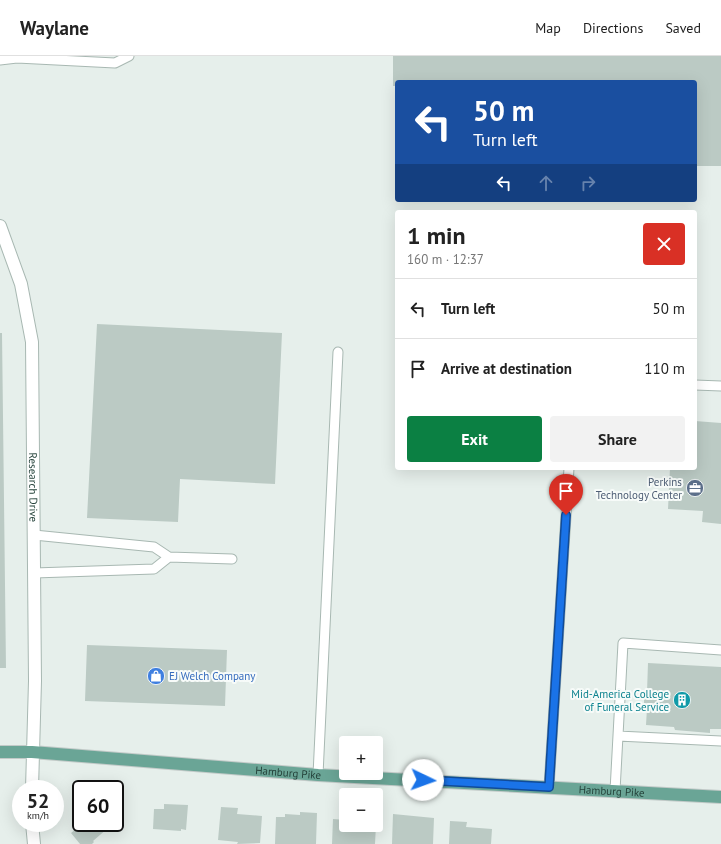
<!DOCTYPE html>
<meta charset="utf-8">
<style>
:root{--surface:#fff;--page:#f2f2f2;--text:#222;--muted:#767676;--line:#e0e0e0;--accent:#0b8043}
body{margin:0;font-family:"PT Sans",sans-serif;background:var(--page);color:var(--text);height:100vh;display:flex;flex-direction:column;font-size:15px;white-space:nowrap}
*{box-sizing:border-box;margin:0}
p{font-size:13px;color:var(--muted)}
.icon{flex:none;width:22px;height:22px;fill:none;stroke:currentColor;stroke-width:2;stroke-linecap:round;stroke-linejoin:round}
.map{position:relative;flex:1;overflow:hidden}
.sheet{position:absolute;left:395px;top:154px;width:302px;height:260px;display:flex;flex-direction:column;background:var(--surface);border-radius:4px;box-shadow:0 4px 16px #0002}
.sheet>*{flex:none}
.top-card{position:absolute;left:395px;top:24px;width:302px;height:122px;border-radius:4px;box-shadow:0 4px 16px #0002;background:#1a4fa0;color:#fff;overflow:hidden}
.tools{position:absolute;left:339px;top:680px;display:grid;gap:8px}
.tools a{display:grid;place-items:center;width:44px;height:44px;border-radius:4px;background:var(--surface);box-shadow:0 4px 16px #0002;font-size:20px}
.speed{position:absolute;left:12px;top:724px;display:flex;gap:8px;font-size:20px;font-weight:700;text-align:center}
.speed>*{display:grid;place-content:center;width:52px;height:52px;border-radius:50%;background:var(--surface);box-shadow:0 4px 16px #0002;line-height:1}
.speed small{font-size:10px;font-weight:400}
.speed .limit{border:2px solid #111;border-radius:6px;background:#fff;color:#111}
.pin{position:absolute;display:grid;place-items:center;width:34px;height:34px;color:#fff;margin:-41px -17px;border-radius:50% 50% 50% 0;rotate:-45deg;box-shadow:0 0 4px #0007}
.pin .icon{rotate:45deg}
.me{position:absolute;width:44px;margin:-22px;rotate:93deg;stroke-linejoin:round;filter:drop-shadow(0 0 3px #0008)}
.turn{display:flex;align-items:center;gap:14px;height:84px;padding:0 12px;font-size:18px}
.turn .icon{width:52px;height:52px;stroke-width:2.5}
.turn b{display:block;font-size:28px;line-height:34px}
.lanes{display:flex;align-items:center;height:38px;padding:0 12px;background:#0003;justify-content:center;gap:20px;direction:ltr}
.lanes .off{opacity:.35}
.round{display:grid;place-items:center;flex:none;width:42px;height:42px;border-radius:4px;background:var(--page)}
.summary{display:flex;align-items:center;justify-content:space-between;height:68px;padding:0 12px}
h1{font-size:24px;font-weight:800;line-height:30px}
.button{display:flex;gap:8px;margin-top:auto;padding:8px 12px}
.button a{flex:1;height:46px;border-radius:4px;background:var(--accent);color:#fff;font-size:16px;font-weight:800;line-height:46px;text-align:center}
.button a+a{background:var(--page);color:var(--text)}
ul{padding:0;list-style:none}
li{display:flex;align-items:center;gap:12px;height:60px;padding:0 12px;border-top:1px solid var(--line)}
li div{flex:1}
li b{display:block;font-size:15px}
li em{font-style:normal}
header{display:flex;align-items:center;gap:24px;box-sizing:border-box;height:56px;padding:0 20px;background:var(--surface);border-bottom:1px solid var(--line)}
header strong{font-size:19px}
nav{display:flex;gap:22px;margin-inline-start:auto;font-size:14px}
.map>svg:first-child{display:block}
</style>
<header>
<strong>Waylane</strong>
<nav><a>Map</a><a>Directions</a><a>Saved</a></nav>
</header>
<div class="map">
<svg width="721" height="788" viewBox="0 0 721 788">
<rect width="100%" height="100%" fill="#e6efeb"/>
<path fill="#bbcac4" d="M393 0H721V110H695V26H397V30H393Z
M97 268 282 277 275 428 180 423 178 466 87 462Z
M0 277H2L6 612H0Z
M695 365 721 367V468L702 466 703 455 668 453 670 412H695Z
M87 589 227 594 225 650 85 645Z
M648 607 721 611V673H710V677L675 674 674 671 646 669 647 652H644V636H647Z
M164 748 188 749 186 774 181 773V775L153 773 154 753H164Z
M81 750V759L76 754Z
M221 751 238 752 237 758 262 760 260 787 237 788 238 786 218 784Z
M300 756 317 757 316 788H275L276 761H285V758L300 759Z
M393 758 434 762 433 788H392Z
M333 763 346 764V769H376L375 788H332Z
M450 765 467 766 466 771 492 773 491 788H449Z
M83 767H104L108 772 93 785 94 786 92 788H80L71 777Z"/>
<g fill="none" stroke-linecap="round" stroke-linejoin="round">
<defs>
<path id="lane" d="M0 4 17 2 115 7 129 0
M695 329 721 330
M169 501 232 503
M34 517 154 513 169 501 154 491 34 479
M618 680 721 685
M318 719 338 296
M549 731 569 412
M615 735 623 587 721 594"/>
<g id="street">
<path id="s1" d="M0 170 21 228 32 286 35 625 32 733"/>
<path d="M32 767 34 788"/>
</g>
<g id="primary">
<path id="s2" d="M0 696H32L318 719 721 741"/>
</g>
</defs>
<use href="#lane" stroke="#a8b8b2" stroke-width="11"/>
<use href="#street" stroke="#a8b8b2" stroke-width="14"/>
<use href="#primary" stroke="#c2cac8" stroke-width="14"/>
<use href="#lane" stroke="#fff" stroke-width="9"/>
<use href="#street" stroke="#fff" stroke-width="12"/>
<use href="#primary" stroke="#6aa596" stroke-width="12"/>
</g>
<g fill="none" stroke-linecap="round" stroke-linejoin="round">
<defs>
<path id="route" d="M423 724 549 731 566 459"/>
</defs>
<use href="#route" stroke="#114b97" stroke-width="10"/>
<use href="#route" stroke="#1a73e8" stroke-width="7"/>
</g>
<defs>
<symbol id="office-disc" viewBox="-11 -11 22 22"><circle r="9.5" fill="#5c6f8a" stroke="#f7fbf9"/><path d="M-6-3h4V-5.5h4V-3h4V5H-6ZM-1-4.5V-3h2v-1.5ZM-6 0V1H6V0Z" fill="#fff"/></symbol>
<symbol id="shop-disc" viewBox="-11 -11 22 22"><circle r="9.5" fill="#3f7fe0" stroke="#f7fbf9"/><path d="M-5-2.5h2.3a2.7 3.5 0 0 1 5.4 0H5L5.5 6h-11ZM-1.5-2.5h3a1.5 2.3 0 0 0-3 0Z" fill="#fff"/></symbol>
<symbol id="building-disc" viewBox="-11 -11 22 22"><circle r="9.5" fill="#0f9aa8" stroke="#f7fbf9"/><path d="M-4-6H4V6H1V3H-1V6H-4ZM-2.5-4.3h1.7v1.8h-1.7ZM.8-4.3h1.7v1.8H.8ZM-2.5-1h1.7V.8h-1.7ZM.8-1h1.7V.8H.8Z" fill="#fff"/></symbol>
</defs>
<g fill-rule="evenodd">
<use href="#office-disc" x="685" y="422" width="20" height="20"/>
<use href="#shop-disc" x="146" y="610" width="20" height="20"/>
<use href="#building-disc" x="672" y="634" width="20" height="20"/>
</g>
<g text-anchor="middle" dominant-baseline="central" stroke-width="4" stroke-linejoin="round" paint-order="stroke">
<g font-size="11" fill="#4e5e75" stroke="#f7fbf9" text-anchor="end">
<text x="682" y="426">Perkins<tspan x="682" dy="13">Technology Center</tspan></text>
</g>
<g font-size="11" fill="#24423a" stroke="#f7fbf9">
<text stroke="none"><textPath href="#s1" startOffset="266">Research Drive</textPath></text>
<text stroke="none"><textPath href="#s2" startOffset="289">Hamburg Pike</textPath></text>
<text stroke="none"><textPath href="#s2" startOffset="613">Hamburg Pike</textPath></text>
</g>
<g font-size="11" fill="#366cbe" stroke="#f7fbf9" text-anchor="start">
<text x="169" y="620">EJ Welch Company</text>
</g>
<g font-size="11" fill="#0d838f" stroke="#f7fbf9" text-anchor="end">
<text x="669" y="638">Mid-America College<tspan x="669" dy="13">of Funeral Service</tspan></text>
</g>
</g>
</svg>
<div class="tools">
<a>+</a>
<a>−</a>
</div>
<div class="speed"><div>52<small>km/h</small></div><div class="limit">60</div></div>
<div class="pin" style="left:566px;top:459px;background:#d93025"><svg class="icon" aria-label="arrive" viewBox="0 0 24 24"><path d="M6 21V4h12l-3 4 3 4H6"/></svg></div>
<svg class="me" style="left:423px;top:724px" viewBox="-20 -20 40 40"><circle r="19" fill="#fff"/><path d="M0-13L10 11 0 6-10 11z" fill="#1a73e8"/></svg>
<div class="top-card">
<div class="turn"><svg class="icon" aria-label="left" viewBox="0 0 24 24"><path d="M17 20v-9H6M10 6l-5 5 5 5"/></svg><div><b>50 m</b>Turn left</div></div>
<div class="lanes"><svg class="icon" aria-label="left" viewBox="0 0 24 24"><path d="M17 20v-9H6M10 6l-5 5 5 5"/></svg><svg class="icon off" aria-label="ahead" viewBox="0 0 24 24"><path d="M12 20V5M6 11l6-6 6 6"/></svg><svg class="icon off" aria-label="right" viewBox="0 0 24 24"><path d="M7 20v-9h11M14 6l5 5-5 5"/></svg></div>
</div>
<section class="sheet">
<div class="summary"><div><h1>1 min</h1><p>160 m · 12:37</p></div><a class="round" style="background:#d93025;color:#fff"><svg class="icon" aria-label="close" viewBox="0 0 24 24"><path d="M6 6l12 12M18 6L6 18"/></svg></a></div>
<ul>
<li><svg class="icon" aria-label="left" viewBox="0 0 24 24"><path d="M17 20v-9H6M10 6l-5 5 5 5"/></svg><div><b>Turn left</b></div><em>50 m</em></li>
<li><svg class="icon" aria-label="arrive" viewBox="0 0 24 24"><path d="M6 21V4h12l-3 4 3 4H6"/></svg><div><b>Arrive at destination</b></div><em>110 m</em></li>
</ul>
<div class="button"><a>Exit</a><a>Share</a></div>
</section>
</div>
